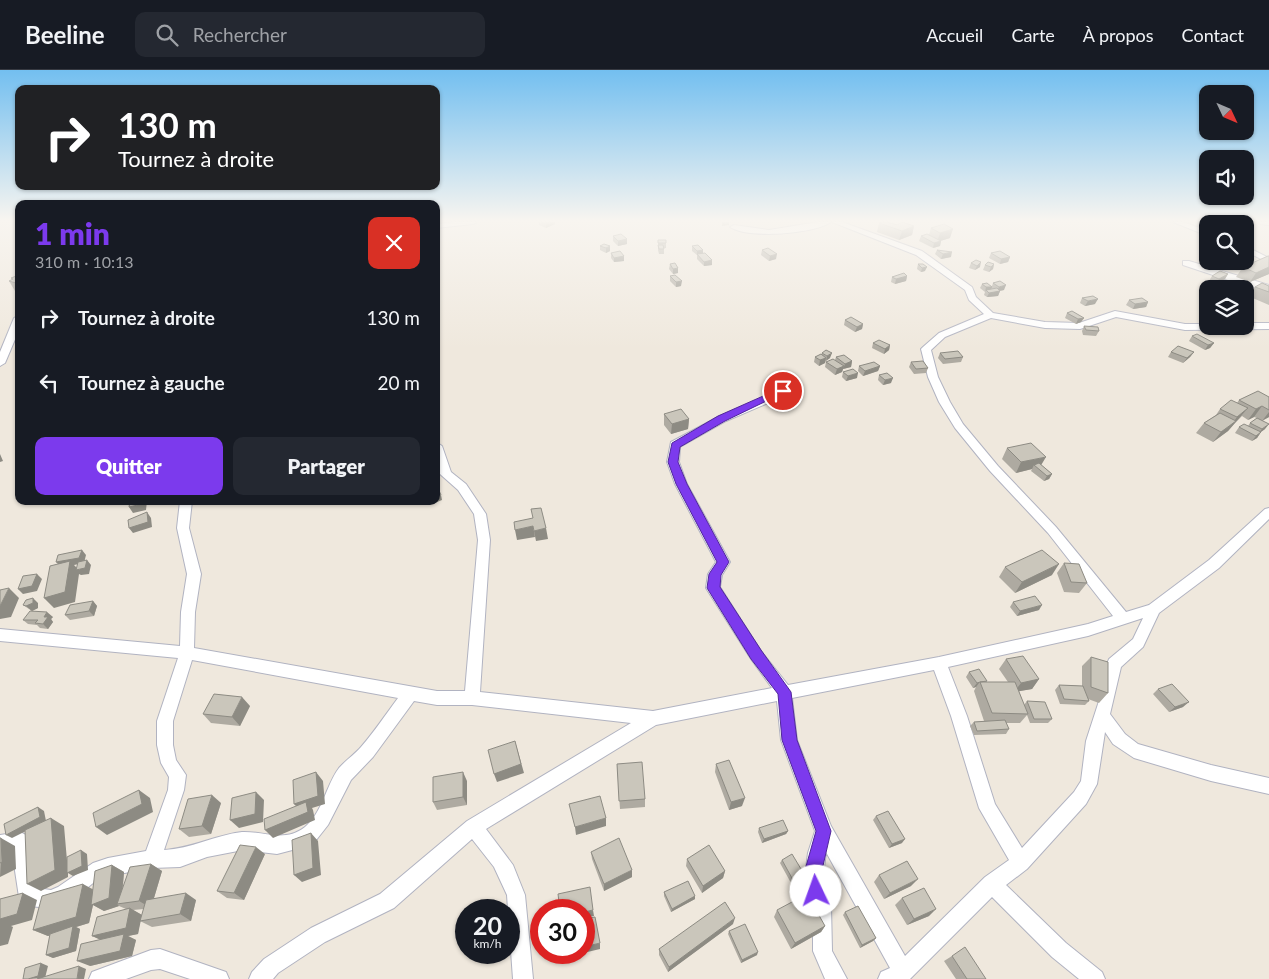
<!DOCTYPE html>
<html lang="fr">
<meta charset="utf-8">
<style>
:root{--surface:#171b24;--page:#242831;--text:#f1f3f6;--muted:#9ea1a6;--line:#363941;--accent:#7c3aed}
body{margin:0;font-family:Lato,sans-serif;background:var(--page);color:var(--text);height:100vh;display:flex;flex-direction:column;font-size:19px;white-space:nowrap}
*{box-sizing:border-box;margin:0}
p{font-size:16px;color:var(--muted)}
.icon{flex:none;width:28px;height:28px;fill:none;stroke:currentColor;stroke-width:2;stroke-linecap:round;stroke-linejoin:round}
.map{position:relative;flex:1;overflow:hidden}
.side{position:absolute;left:15px;top:130px;width:425px;height:305px;display:flex;flex-direction:column;background:var(--surface);border-radius:10px;box-shadow:0 1px 4px #0004}
.side>*{flex:none}
.banner{position:absolute;left:15px;top:15px;width:425px;height:105px;border-radius:10px;box-shadow:0 1px 4px #0004;background:#202124;color:#fff;overflow:hidden}
.needle{width:32px;rotate:134deg}
.controls{position:absolute;left:1199px;top:15px;display:grid;gap:10px}
.controls a{display:grid;place-items:center;width:55px;height:55px;border-radius:10px;background:var(--surface);box-shadow:0 1px 4px #0004;font-size:25px}
.speed{position:absolute;left:455px;top:829px;display:flex;gap:10px;font-size:25px;font-weight:700;text-align:center}
.speed>*{display:grid;place-content:center;width:65px;height:65px;border-radius:50%;background:var(--surface);box-shadow:0 1px 4px #0004;line-height:1}
.speed small{font-size:12px;font-weight:400}
.speed .limit{border:8px solid #d22;background:#fff;color:#111}
.pin{position:absolute;display:grid;place-items:center;width:42px;height:42px;color:#fff;margin:-21px;border:2px solid #fff;border-radius:50%;box-shadow:0 1px 5px #0007}
.me{position:absolute;width:55px;margin:-28px;rotate:357deg;stroke-linejoin:round;filter:drop-shadow(0 0 4px #0008)}
.turn{display:flex;align-items:center;gap:18px;height:105px;padding:0 20px;font-size:22px}
.turn .icon{width:65px;height:65px;stroke-width:2.5}
.turn b{display:block;font-size:35px;line-height:42px}
.round{display:grid;place-items:center;flex:none;width:52px;height:52px;border-radius:10px;background:var(--page)}
.overview{display:flex;align-items:center;justify-content:space-between;height:85px;padding:0 20px}
h1{font-size:30px;font-weight:800;line-height:38px;color:var(--accent)}
.action{display:flex;gap:10px;margin-top:auto;padding:10px 20px}
.action a{flex:1;height:58px;border-radius:10px;background:var(--accent);color:#fff;font-size:20px;font-weight:800;line-height:58px;text-align:center}
.action a+a{background:var(--page);color:var(--text)}
ul{padding:0;list-style:none}
li{display:flex;align-items:center;gap:15px;height:65px;padding:0 20px}
li div{flex:1}
li b{display:block;font-size:19px}
li em{font-style:normal}
header{display:flex;align-items:center;gap:30px;box-sizing:border-box;height:70px;padding:0 25px;background:var(--surface);border-bottom:1px solid var(--line)}
header strong{font-size:24px}
nav{display:flex;gap:28px;margin-inline-start:auto;font-size:18px}
.search{width:350px;height:45px;background:var(--page);display:flex;align-items:center;gap:12px;box-sizing:border-box;padding:0 18px;border-radius:10px;color:var(--muted);font-size:19px}
.map>svg:first-child{display:block}
</style>
<header>
<strong>Beeline</strong>
<div class="search"><svg class="icon" aria-label="search" viewBox="0 0 24 24"><circle cx="10" cy="10" r="6"/><path d="M15 15l6 6"/></svg>Rechercher</div>
<nav><a>Accueil</a><a>Carte</a><a>À propos</a><a>Contact</a></nav>
</header>
<div class="map">
<svg width="1269" height="909" viewBox="0 0 1269 909">
<rect width="100%" height="100%" fill="#efe8dd"/>
<g fill="none" stroke-linecap="round" stroke-linejoin="round">
<defs>
<path id="minor" d="M454 152H477L473 154 436 158V154Z
M818 152H831C814 164 748 169 730 157L734 155 769 160Z
M832 152H842L922 181 972 217 976 227 993 243 1045 252 1079 253 1115 241 1185 254H1208V256H1245V253H1269V259L1185 260 1116 247 1080 259 1045 258 991 248 945 267 931 280 938 307 950 332 963 354 998 396 1056 457 1126 542 1149 535 1209 490 1265 439 1269 438V449L1219 498 1159 543 1143 577 1121 597 1110 644 1125 664 1138 674 1211 695 1269 708V724L1211 711 1134 688 1113 674 1105 662 1097 714 1086 734 1027 799 1006 815 1066 873 1102 902 1105 909H1079L1052 887 992 827 910 909H878L881 902 890 898 826 782 823 806 825 821 831 836 832 881 847 909H825L813 881V836L807 821 805 806 808 783 815 761 781 670 777 631 656 655 486 759 513 795 525 825 533 909H513L507 825 494 797 472 769 394 838 325 872 278 903 273 909H249L252 902 264 889 311 858 380 824 467 751 631 653 472 635H437L414 631 373 687 351 710 328 755 317 769 300 778 277 784 243 780 207 787 180 797 152 798 108 806 98 809 70 832 51 838 28 836 21 834 19 827 12 781 0 783V765L20 762 26 765 36 818 51 820 58 817 93 793 108 788 146 781 168 720 169 707 161 693 157 675V651L178 588 0 571V559L180 576 181 542 187 504 177 458 180 431H192L189 458 201 504 195 542 194 578 437 621H465L478 470 474 444 458 420 440 404 436 393V372L442 376 451 402 466 414 486 444 490 470 480 622 653 641 772 618 751 589 706 518 708 504 716 492 675 414 667 392 671 372 718 347 767 326 795 310 800 313 799 315 775 330 726 351 680 377 679 392 687 414 730 492 722 505 720 517 761 581 788 615 939 587 1088 554 1113 546 1048 463 990 401 955 358 939 332 928 307 921 279 923 277 939 263 984 244 969 230 965 220 916 185ZM1143 548 1133 569 1109 589 1107 594 1098 634 1086 671 1081 711 1074 722 1022 778 995 734 967 646 948 597 1088 566ZM192 590 398 628C386 644 375 661 361 677 355 684 346 690 339 698 326 715 323 742 305 757 285 773 263 761 242 762 215 765 191 779 164 780L184 720 186 705 176 690 173 675V651ZM934 600 951 646 979 738 1009 790 985 807 905 886 831 756 797 670 792 628Z
M1173 152H1183L1208 161V166Z
M1259 152H1269V155L1260 154Z
M1245 176 1269 188V193L1245 181Z
M1183 191H1189L1269 215V221L1234 212 1183 195Z
M19 245V260L5 293 0 296V282L14 248Z
M160 879 226 902 229 909H190L160 899 151 900 126 909H89L92 902 151 880Z"/>
</defs>
<use href="#minor" stroke="#b1b3c1" stroke-width="2"/>
<path stroke="#c8c8c8" stroke-width="2" stroke-dasharray="2.5 2" stroke-linecap="butt" d="M1241 154 1242 152"/>
<use href="#minor" fill="#fff" fill-rule="evenodd"/>
</g>
<path fill="#aeaaa1" fill-rule="evenodd" d="M539 152H555V154L546 158 539 155Z
M1194 152H1210L1202 155Z
M1220 152H1232L1229 154H1226Z
M879 153 897 155 914 156 912 165 899 170 877 162Z
M931 158 950 168 940 171H941L940 176 933 178 919 171 921 166 929 165Z
M613 166 627 169V174L618 176 613 171Z
M658 170H666V178H664V184H659L658 180Z
M600 176H610V181L606 183 600 180Z
M692 176 703 180V183L712 190V195L704 196 697 189V185L692 181Z
M762 180 776 189 769 191 761 185Z
M937 180 951 187 941 189 935 184Z
M611 183 624 186V191L614 192 611 188Z
M991 183 1010 187 1008 192 1000 194 989 188Z
M1208 183V191H1236L1216 200 1200 193 1206 184Z
M1269 186V204L1250 212 1236 207 1243 197Z
M971 193 980 197 975 200 969 198Z
M670 194 678 203 673 204 669 199Z
M918 194H923L925 201 921 202 917 199Z
M994 194 993 199 989 202 983 200 985 195Z
M1228 204 1225 209 1216 214 1209 211 1212 206Z
M19 205V222L15 221 9 211 12 210 11 208Z
M670 206 681 216 676 217 670 211Z
M907 206 906 211 895 214 891 212 892 207Z
M993 213 1004 220 1000 221 998 226 987 227 984 225 985 222 980 218 982 214 992 216Z
M1269 216V235L1248 226 1255 217Z
M1082 228 1095 234 1085 236 1080 233Z
M1129 230 1148 232 1146 237 1133 239 1126 235Z
M1067 243 1084 248 1081 252 1076 254 1065 248Z
M845 250 863 254 862 259 855 262 844 255Z
M1084 256 1099 261 1096 266 1083 265 1082 261Z
M1192 266 1214 273 1210 278 1205 280 1189 271Z
M873 273 890 275 889 280 884 284 872 278Z
M1171 282H1194L1190 287 1183 293 1168 287Z
M822 283 830 288 826 290 825 293 819 296 814 292 815 287 821 285Z
M940 283 963 287 961 292 943 294 938 288Z
M836 287 852 291 851 297 843 299 842 302 835 305 825 297 826 292 835 290Z
M911 292 928 298 926 303 914 304 909 297Z
M859 296H880L878 301 863 306 858 301Z
M843 302 857 308 846 311 842 307Z
M879 305 891 313 883 315 878 310Z
M1269 327V347L1263 350 1265 359 1261 362 1257 368 1252 371 1235 363 1239 357 1248 356 1250 353 1257 348 1254 347 1248 350 1242 346 1235 353 1228 361 1213 372 1196 363 1204 353 1216 345 1220 339 1237 333 1239 330Z
M664 344 689 349 688 359 671 364 664 355Z
M1007 378 1041 395 1052 404 1049 409 1044 411 1031 401 1032 399 1016 403 1002 389Z
M1064 493 1087 513 1079 523 1064 522 1057 503Z
M1005 497 1052 505 1015 523 999 507Z
M93 531 97 536 94 546 70 550 65 545Z
M1013 532 1039 540 1017 546 1010 537Z
M38 533V538L32 541 53 547 51 549 53 552 48 559 40 558 37 555 28 554 23 550 32 541 23 535Z
M1091 587 1108 623 1099 633 1088 629 1089 631 1085 635 1060 634 1055 620 1059 615 1082 616V596Z
M1006 589 1039 609 1032 619 1019 621 1024 635 1027 631 1052 649 1048 653H1030L1027 645 1020 653H1006L1009 659 1006 664 974 665 970 656 974 652 984 651 974 621 976 617 973 618 966 607 969 602 987 611 986 612H1008L999 599Z
M1158 619 1183 637 1169 642 1153 624Z
M250 636 240 656 211 653 203 644Z
M617 694 645 729V737L620 739Z
M716 694 742 736 729 740 715 702Z
M467 711V735L437 740 433 732Z
M221 733 211 764 189 767 179 759Z
M876 746 902 773 889 778 873 750Z
M759 758 788 761 786 764 762 773 758 762Z
M591 782 632 807 604 821 592 789Z
M265 784 244 830 227 828 217 821Z
M687 789 725 801 723 808 702 823 686 796Z
M782 790 804 804 802 808 791 813 780 793Z
M151 794 162 801 154 828 196 830 191 851 152 857 140 851 138 864 128 866 136 870 132 886 90 896 100 869 92 866 126 839 119 836 104 841 93 835 89 853 76 857 80 859 76 881 53 888 46 885 50 865 48 866 33 860 93 819 112 795 124 802 123 817ZM144 839 142 845 133 840Z
M879 805 911 816 884 829 874 812Z
M664 822 695 826V829L671 842 664 826Z
M902 828 929 846 907 855 895 835Z
M777 840 825 856 821 862 791 879 774 847Z
M845 842 876 868 873 871 860 878 843 845Z
M733 854 668 902 659 885V879Z
M729 861 757 885 741 893 728 864Z
M952 886 986 909H956L944 891Z"/>
<path fill="#8d8b83" d="M551 152H555V154L546 158V154Z
M722 152H729V155L722 156Z
M1204 152H1210L1202 155Z
M914 156 912 165 899 170 902 161Z
M953 159 950 168 937 172 940 163Z
M627 169V174L618 176V171Z
M941 171 940 176 933 178 934 173Z
M610 176V181L606 183V178Z
M1249 179 1245 186V181Z
M703 180V184H697V186V181Z
M952 182 951 187 941 189 943 184Z
M777 184 776 189 769 191 770 186Z
M624 186V191L614 192V188Z
M1010 187 1008 192 1000 194 1001 189Z
M712 190V195L704 196V192Z
M1222 191H1236L1216 200Z
M981 192 980 197 975 200 977 196Z
M994 194 993 199 989 202 991 197Z
M927 197 925 201 921 202 922 198Z
M1269 197V204L1250 212 1256 203Z
M678 198V203L673 204V199Z
M1228 204 1225 209 1216 214 1219 209Z
M907 206 906 211 895 214 896 209Z
M682 211 681 216 676 217V212Z
M1006 215 1004 220 998 221H1000L998 226 987 227 989 223 997 221 999 217Z
M986 217H992L990 222 986 220 985 222Z
M1098 229 1095 234 1085 236 1088 231Z
M1148 232 1146 237 1133 239 1135 234Z
M439 241 440 254H436V249Z
M1084 248 1081 252 1076 254 1078 249Z
M863 254 862 259 855 262 857 257Z
M1214 273 1210 278 1205 280 1208 275Z
M890 275 889 280 884 284 885 279Z
M1194 282 1190 287 1183 293 1187 288Z
M832 283 830 288 826 291 827 286Z
M826 288 825 293 819 296 820 290Z
M852 291 851 297 843 299 845 294Z
M844 296 842 302 835 305 837 299Z
M880 296 878 301 863 306 865 301Z
M858 303 857 308 846 311 848 306Z
M893 308 891 313 883 315 885 310Z
M1262 336 1254 347 1248 350 1256 339Z
M1248 338 1228 361 1213 372 1221 362 1232 354 1237 347Z
M1269 342V347L1262 351Z
M689 349 688 359 671 364 672 354Z
M1269 354 1265 359 1258 364 1262 359Z
M1261 362 1257 368 1252 371 1256 366Z
M0 384 3 391 0 392Z
M1046 387 1040 397 1034 395 1032 399 1016 403 1021 392Z
M1052 404 1049 409 1044 411 1047 406Z
M441 425 442 430 432 434 431 431H436V427Z
M143 431H147L146 440 133 443 129 437Z
M147 442 151 448 152 457 133 463 129 458Z
M533 456 535 467 517 470 515 460Z
M546 458 548 469 536 471 534 461Z
M82 480 86 485 84 493 74 495 79 500 87 490 91 495 89 504 81 505 79 504 75 532 54 538 44 528 61 497 56 492Z
M1059 494 1052 505 1015 523 1022 512Z
M37 504 42 509 37 521 23 524 18 519Z
M9 518 19 528 11 547 0 549V536Z
M33 528 38 533V538L32 541 26 536Z
M93 531 97 536 94 546 89 541Z
M1042 535 1039 540 1017 546 1020 541Z
M47 542 53 547 51 549 53 552 48 559 43 554 44 547Z
M1039 609 1032 619 1014 622 1021 613Z
M977 613H979L976 617 973 618Z
M242 627 250 636 240 656 232 647Z
M1189 632 1183 637 1169 642 1175 637Z
M515 671 524 703 497 712 494 704Z
M316 702 323 711 325 734 312 738 313 740 315 750 273 768 265 760 302 742 294 734Z
M463 702 467 711V735L463 727Z
M139 720 150 728 153 742 107 765 96 757Z
M256 722 264 730 263 752 239 758 230 750Z
M212 725 221 733 211 764 202 756Z
M745 728 742 736 729 740 731 732Z
M38 737 44 741 46 751 12 768 6 765Z
M51 748 64 756 68 802 81 780 87 784 88 800 73 806 68 803V807L41 821 27 814Z
M606 748V756L576 765 575 757Z
M788 761 786 764 762 773 764 769Z
M311 763 318 771 321 805 302 812 294 805Z
M1 768 15 776 16 799 0 807Z
M905 769 902 773 889 778 892 774Z
M256 777 265 784 244 830 234 823Z
M151 794 162 801 151 838 139 831Z
M112 795 124 802 121 834H117L119 836 104 841 93 835 89 853 76 857 80 859 76 881 53 888 46 885 73 858 48 866 33 860 83 814 96 821Z
M632 800V807L604 821V814Z
M725 801 723 808 702 823 703 816Z
M804 804 802 808 791 813 793 810Z
M918 809 911 816 884 829 890 823Z
M23 823 37 830 32 850 11 856 13 857 8 874 0 876V849Z
M186 823 196 830 191 851 180 844Z
M695 826V829L671 842 672 839Z
M130 838 142 845 138 864 128 866 136 870 132 886 90 896 77 891 105 872 92 866Z
M936 839 929 846 907 855 914 849Z
M593 840 594 846 584 848V842Z
M735 848 733 854 668 902 669 897Z
M825 856 821 862 791 879 795 873Z
M876 868 873 871 860 878 862 875Z
M600 873V879L579 884V882H584V877Z
M758 882 757 885 741 893 742 890Z
M41 893 48 896 45 908 28 909Z
M79 896 86 899 84 909H77Z"/>
<path fill="#cac6bb" stroke="#8d8b83" d="M541 152H551L546 154Z
M882 152H887L897 155 902 152 914 156 902 161 879 153Z
M944 154 953 159 940 163 931 158Z
M621 164 627 169 618 171 613 166Z
M927 164 941 171 934 173 921 166Z
M658 170H666V173H658Z
M604 174 610 176 606 178 600 176Z
M658 175H663L664 179H659Z
M698 175 703 180 697 181 692 176Z
M1245 177 1249 179 1245 181Z
M768 178 777 184 770 186 762 180Z
M937 180 952 182 943 184Z
M620 181 624 186 614 188 611 183Z
M1000 181 1010 187 1001 189 991 183Z
M705 183 712 190 704 192 697 184Z
M1268 186H1269V197L1256 203 1243 197Z
M976 190 981 192 977 196 971 193Z
M988 192 994 194 991 197 985 195Z
M675 193 678 198 673 199 670 194Z
M918 194H923L927 197 922 198Z
M1220 201 1228 204 1219 209 1212 206Z
M904 203 907 206 896 209 892 207Z
M19 205V214L9 211 13 209 11 208Z
M675 205 682 211 676 212 670 206Z
M1000 211 1006 215 999 217 993 213Z
M987 213 992 217H986L982 214Z
M1262 213 1269 216V222L1255 217Z
M997 218 1000 221 989 223 986 220Z
M1093 226 1098 229 1088 231 1082 228Z
M1142 228 1148 232 1135 234 1129 230Z
M439 241V249H436V242Z
M1072 241 1084 248 1078 249 1067 243Z
M851 247 863 254 857 257 845 250Z
M1084 256 1098 257 1099 261 1086 260Z
M1197 264 1214 273 1208 275 1192 266Z
M879 270 890 275 885 279 873 273Z
M1178 276 1194 282 1187 288 1171 282Z
M826 280 832 283 827 286 822 283Z
M958 281 963 287 945 289 940 283Z
M821 284 826 288 820 290 815 287Z
M844 285 852 291 845 294 836 287Z
M833 289 844 296 837 299 826 292Z
M923 291 928 298 916 299 911 292Z
M874 292 880 296 865 301 859 296Z
M853 299 858 303 848 306 843 302Z
M887 303 893 308 885 310 879 305Z
M1258 321 1269 327V340L1262 336 1256 339 1239 330Z
M1231 330 1248 338 1237 347 1220 339Z
M681 339 689 349 672 354 664 344Z
M1220 343 1236 351 1221 362 1204 353Z
M1257 348 1269 354 1262 359 1250 353Z
M1244 354 1261 362 1256 366 1239 357Z
M1031 373 1046 387 1021 392 1007 378Z
M1039 393 1052 404 1047 406 1034 395Z
M436 414 441 425 436 427Z
M130 431H143L142 434 129 437Z
M541 438 546 458 534 461 533 456 515 460 514 452 533 448 531 439Z
M147 442 148 452 129 458 128 450Z
M82 480 79 488 56 492 58 485Z
M1042 480 1059 494 1022 512 1005 497Z
M87 490 85 498 76 500 78 492Z
M70 491 65 522 44 528 50 496Z
M1064 493 1079 494 1087 513 1071 512Z
M37 504 32 516 18 519 23 506Z
M9 518 0 536V520Z
M1035 526 1042 535 1020 541 1013 532Z
M33 528V533L26 536 23 535 26 530Z
M93 531 89 541 65 545 70 535Z
M30 541 47 542 44 547H48L43 554 35 553 38 550H23Z
M1023 586 1039 609 1021 613 1006 589Z
M1091 587 1108 592V623L1091 617Z
M979 599 987 611 980 612 977 613 969 602Z
M980 612H1015L1028 644 992 643Z
M1172 614 1189 632 1175 637 1158 619Z
M1059 615 1083 616 1089 631 1064 629Z
M214 624 242 627 232 647 203 644Z
M1027 631 1045 632 1052 649H1034Z
M1005 650 1009 659 977 661 974 652Z
M515 671 521 694 494 704 488 680Z
M729 690 745 728 731 732 716 694Z
M642 692 645 729 619 731 617 694Z
M316 702 318 726 294 734 293 710Z
M463 702V727L433 732V707Z
M139 720 142 734 96 757 93 743Z
M256 722 255 744 230 750 232 728Z
M212 725 202 756 179 759 188 729Z
M600 726 606 748 575 757 569 734Z
M306 732 308 742 265 760 264 749Z
M38 737 40 747 6 765 4 754Z
M888 741 905 769 892 774 876 746Z
M51 748 55 800 27 814 25 760Z
M783 750 788 761 764 769 759 758Z
M311 763 313 798 294 805 292 770Z
M0 768H1L2 792 0 793Z
M619 768 632 800 604 814 591 782Z
M240 775 256 777 234 823 217 821Z
M709 775 725 801 703 816 687 789Z
M81 780 82 796 67 803V787Z
M792 784 804 804 793 810 782 790Z
M907 791 918 809 890 823 879 805Z
M151 794 139 831 117 834 130 797Z
M112 795 109 828 91 835 95 801Z
M688 811 695 826 672 839 664 822Z
M83 814 76 847 33 860 42 826Z
M590 817 593 840 584 842V840H560L558 824Z
M924 818 936 839 914 849 902 828Z
M23 823 17 844 0 849V829Z
M186 823 180 844 140 851 146 830Z
M807 824 825 856 795 873 777 840Z
M725 832 735 848 669 897 659 879Z
M858 836 876 868 862 875 845 842Z
M130 838 126 858 92 866 97 847Z
M595 847 600 873 584 877V849Z
M745 854 758 882 742 890 729 861Z
M73 856 69 878 46 885 50 864Z
M124 864 120 881 77 891 81 874Z
M965 877 986 909H967L952 886Z
M41 893 38 906 28 909H23L25 898Z
M79 896 77 909H37Z"/>
<linearGradient id="sky" x2="0" y2="1"><stop stop-color="#73bff0"/><stop offset="0.54" stop-color="#f8f5f0"/><stop offset="1" stop-color="#f8f5f0" stop-opacity="0"/></linearGradient>
<rect width="1269" height="279" fill="url(#sky)"/>
<path fill="#7c3aed" stroke="#51269a" d="M779 319 787 321 725 351 680 377 678 392 687 414 729 492 721 505 720 517 761 580 791 622 797 670 831 761 822 800 824 821 822 827 816 830 810 827 805 800 816 761 782 670 778 624 751 589 707 518 709 504 717 492 676 414 668 392 672 373 718 346Z"/>
</svg>
<div class="controls">
<a><svg class="needle" viewBox="-14 -14 28 28"><path d="M0-13l5 13h-10z" fill="#e53935"/><path d="M0 13l5-13h-10z" fill="#9ea1a6"/></svg></a>
<a><svg class="icon" aria-label="sound" viewBox="0 0 24 24"><path d="M4 9h4l5-4v14l-5-4H4zM17 9q2 3 0 6"/></svg></a>
<a><svg class="icon" aria-label="search" viewBox="0 0 24 24"><circle cx="10" cy="10" r="6"/><path d="M15 15l6 6"/></svg></a>
<a><svg class="icon" aria-label="layers" viewBox="0 0 24 24"><path d="M12 4l9 5-9 5-9-5zM3 14l9 5 9-5"/></svg></a>
</div>
<div class="speed"><div>20<small>km/h</small></div><div class="limit">30</div></div>
<div class="pin" style="left:783px;top:321px;background:#d93025"><svg class="icon" aria-label="arrive" viewBox="0 0 24 24"><path d="M6 21V4h12l-3 4 3 4H6"/></svg></div>
<svg class="me" style="left:816px;top:821px" viewBox="-20 -20 40 40"><circle r="19" fill="#fff"/><path d="M0-13L10 11 0 6-10 11z" fill="#7c3aed"/></svg>
<div class="banner">
<div class="turn"><svg class="icon" aria-label="right" viewBox="0 0 24 24"><path d="M7 20v-9h11M14 6l5 5-5 5"/></svg><div><b>130 m</b>Tournez à droite</div></div>
</div>
<section class="side">
<div class="overview"><div><h1>1 min</h1><p>310 m · 10:13</p></div><a class="round" style="background:#d93025;color:#fff"><svg class="icon" aria-label="close" viewBox="0 0 24 24"><path d="M6 6l12 12M18 6L6 18"/></svg></a></div>
<ul>
<li><svg class="icon" aria-label="right" viewBox="0 0 24 24"><path d="M7 20v-9h11M14 6l5 5-5 5"/></svg><div><b>Tournez à droite</b></div><em>130 m</em></li>
<li><svg class="icon" aria-label="left" viewBox="0 0 24 24"><path d="M17 20v-9H6M10 6l-5 5 5 5"/></svg><div><b>Tournez à gauche</b></div><em>20 m</em></li>
</ul>
<div class="action"><a>Quitter</a><a>Partager</a></div>
</section>
</div>
